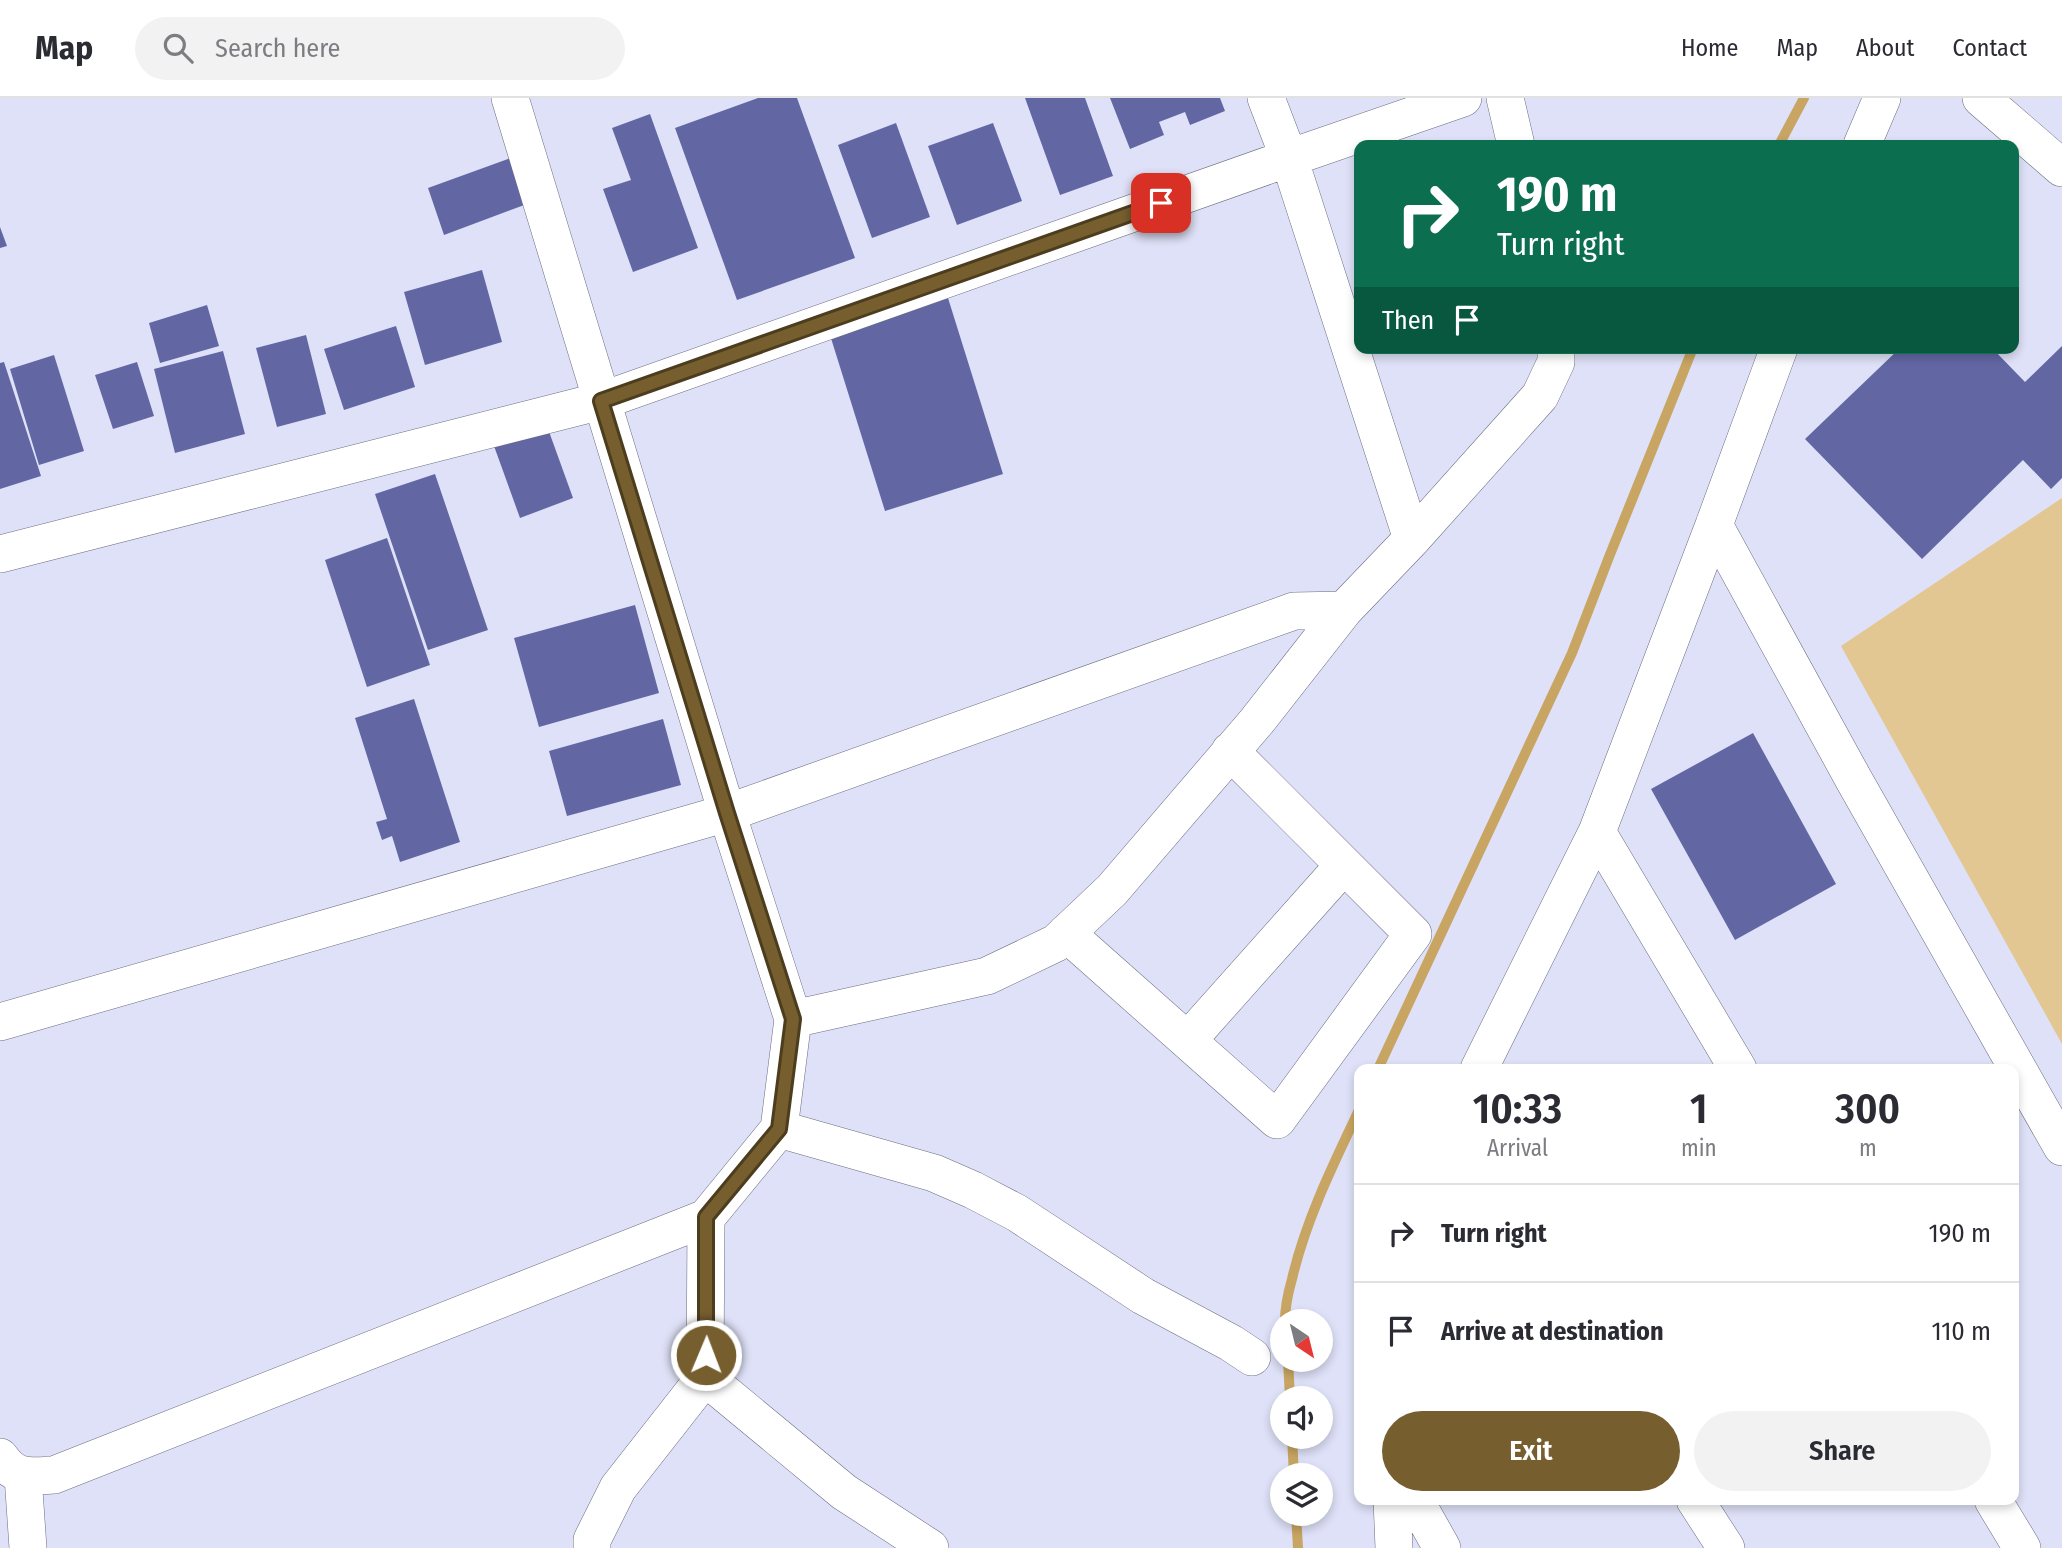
<!DOCTYPE html>
<style>
:root{--surface:#fff;--page:#f2f2f3;--text:#2b2b33;--muted:#7c7c81;--line:#e1e1e2;--accent:#765e2f}
body{margin:0;font-family:"Fira Sans Condensed",sans-serif;background:var(--page);color:var(--text);height:100vh;display:flex;flex-direction:column;font-size:26px;white-space:nowrap}
*{box-sizing:border-box;margin:0}
p{font-size:23px;color:var(--muted)}
.icon{flex:none;width:38px;height:38px;fill:none;stroke:currentColor;stroke-width:2;stroke-linecap:round;stroke-linejoin:round}
.map{position:relative;flex:1;overflow:hidden}
.side{position:absolute;left:1354px;top:966px;width:665px;height:441px;display:flex;flex-direction:column;background:var(--surface);border-radius:14px;box-shadow:0 4px 10px #0003}
.side>*{flex:none}
.guide{position:absolute;left:1354px;top:42px;width:665px;height:214px;border-radius:14px;box-shadow:0 4px 10px #0003;background:#0b6e4f;color:#fff;overflow:hidden}
.needle{width:46px;rotate:145deg}
.tools{position:absolute;left:1270px;top:1211px;display:grid;gap:14px}
.tools a{display:grid;place-items:center;width:63px;height:63px;border-radius:50%;background:var(--surface);box-shadow:0 4px 10px #0003;font-size:35px}
.pin{position:absolute;display:grid;place-items:center;width:60px;height:60px;color:#fff;margin:-30px;border-radius:14px;box-shadow:0 4px 10px #0006}
.me{position:absolute;width:77px;margin:-38px;rotate:1deg;stroke-linejoin:round;filter:drop-shadow(0 0 5px #0008)}
.turn{display:flex;align-items:center;gap:24px;height:147px;padding:0 28px;font-size:32px}
.turn .icon{width:91px;height:91px;stroke-width:2.5}
.turn b{display:block;font-size:49px;line-height:60px}
.then{display:flex;align-items:center;height:66px;padding:0 28px;background:#0003;gap:14px;font-size:26px}
.eta{display:flex;justify-content:space-evenly;align-items:center;height:119px;text-align:center}
.eta b{font-size:42px;font-weight:600;line-height:49px}
.cta{display:flex;gap:14px;margin-top:auto;padding:14px 28px}
.cta a{flex:1;height:80px;border-radius:42px;background:var(--accent);color:#fff;font-size:28px;font-weight:600;line-height:80px;text-align:center}
.cta a+a{background:var(--page);color:var(--text)}
ul{padding:0;list-style:none}
li{display:flex;align-items:center;gap:21px;height:98px;padding:0 28px;border-top:2px solid var(--line)}
li div{flex:1}
li b{display:block;font-size:26px}
li em{font-style:normal}
header{display:flex;align-items:center;gap:42px;box-sizing:border-box;height:98px;padding:0 35px;background:var(--surface);border-bottom:2px solid var(--line)}
header strong{font-size:33px}
nav{display:flex;gap:38px;margin-inline-start:auto;font-size:24px}
.search{width:490px;height:63px;background:var(--page);display:flex;align-items:center;gap:18px;box-sizing:border-box;padding:0 24px;border-radius:38px;color:var(--muted);font-size:26px}
.map>svg:first-child{display:block}
</style>
<header>
<strong>Map</strong>
<div class="search"><svg class="icon" aria-label="search" viewBox="0 0 24 24"><circle cx="10" cy="10" r="6"/><path d="M15 15l6 6"/></svg>Search here</div>
<nav><a>Home</a><a>Map</a><a>About</a><a>Contact</a></nav>
</header>
<div class="map">
<svg width="2062" height="1450" viewBox="0 0 2062 1450">
<rect width="100%" height="100%" fill="#dee1f7"/>
<path fill="#e2c793" d="M2062 400V946L1841 548Z"/>
<g fill="none" stroke-linecap="round" stroke-linejoin="round">
<path stroke="#c8a562" stroke-width="10" d="M1779 47 1804 0
M1378 971 1572 555 1609 459 1693 250
M1285 1223C1285 1208 1288 1195 1292 1181 1306 1121 1334 1065 1360 1010
M1288 1262 1290 1300
M1292 1339 1294 1377
M1296 1416 1298 1450"/>
</g>
<path fill="#6267a4" d="M758 0H797L855 160 737 202 675 30Z
M1025 0H1085L1113 78 1060 97Z
M1110 0H1220L1225 13 1190 27 1185 14 1159 24 1164 37 1130 51Z
M650 16 698 150 633 174 603 91 631 82 612 30Z
M896 25 930 119 872 140 838 47Z
M993 25 1022 103 957 127 928 48Z
M511 60 527 106 444 137 428 90Z
M0 129 7 148 0 150Z
M482 172 502 244 425 267 404 194Z
M948 200 1003 376 885 413 830 237Z
M207 207 219 248 160 265 149 225Z
M396 228 415 289 344 312 324 251Z
M306 237 326 316 277 329 256 250Z
M2062 248V380L2051 391 2023 362 1922 461 1805 341 1900 250H1992L2025 284Z
M223 253 245 336 175 355 154 271Z
M54 257 84 353 39 367 10 271Z
M4 264 41 378 0 391V265Z
M137 264 154 318 113 331 95 277Z
M547 328 573 400 520 420 494 348Z
M435 376 488 532 428 552 375 396Z
M387 440 430 567 367 589 325 462Z
M635 507 659 595 539 629 514 540Z
M414 601 460 744 400 764 392 738 382 742 376 724 387 721 355 620Z
M663 621 681 687 567 718 549 653Z
M1753 635 1836 786 1735 842 1651 691Z"/>
<g fill="none" stroke-linecap="round" stroke-linejoin="round">
<defs>
<path id="minor" d="M1266 0 1289 60 1412 441
M1505 0 1516 47
M1981 0 2062 70
M1862 47 1882 0
M1779 250 1714 427 1854 682 2062 1049
M0 456 601 303 1289 60 1463 0
M1597 734 1738 971
M1066 835 1277 1022 1413 836 1230 653
M793 921 987 878 1056 845 1112 792 1257 623 1344 512 1412 441 1540 298 1556 264V250
M0 924 727 715 510 0
M1188 942 1344 767
M1479 971 1597 734 1714 427
M779 1031 793 921 727 715 1294 513 1344 512
M705 1279 844 1394 930 1450
M0 1359C16 1382 30 1378 54 1377L706 1120 779 1031 934 1075 973 1092 1017 1115 1143 1198 1231 1245 1252 1259
M23 1378 28 1450
M1392 1402 1394 1450
M1415 1402 1442 1450
M1695 1402 1726 1450
M1993 1402 2022 1450
M592 1450V1442L618 1390 705 1279 706 1120"/>
</defs>
<use href="#minor" stroke="#6b6e81" stroke-width="38"/>
<use href="#minor" stroke="#fff" stroke-width="37"/>
</g>
<g fill="none" stroke-linecap="round" stroke-linejoin="round">
<defs>
<path id="route" d="M706 1257V1119L779 1031 793 921 727 715 601 303 1161 105"/>
</defs>
<use href="#route" stroke="#4d3d1f" stroke-width="18"/>
<use href="#route" stroke="#765e2f" stroke-width="12"/>
</g>
</svg>
<div class="tools">
<a><svg class="needle" viewBox="-14 -14 28 28"><path d="M0-13l5 13h-10z" fill="#e53935"/><path d="M0 13l5-13h-10z" fill="#7c7c81"/></svg></a>
<a><svg class="icon" aria-label="sound" viewBox="0 0 24 24"><path d="M4 9h4l5-4v14l-5-4H4zM17 9q2 3 0 6"/></svg></a>
<a><svg class="icon" aria-label="layers" viewBox="0 0 24 24"><path d="M12 4l9 5-9 5-9-5zM3 14l9 5 9-5"/></svg></a>
</div>
<div class="pin" style="left:1161px;top:105px;background:#d93025"><svg class="icon" aria-label="arrive" viewBox="0 0 24 24"><path d="M6 21V4h12l-3 4 3 4H6"/></svg></div>
<svg class="me" style="left:706px;top:1257px" viewBox="-20 -20 40 40"><circle r="17" fill="#765e2f" stroke="#fff" stroke-width="3"/><path d="M0-11L8 9 0 5-8 9z" fill="#fff"/></svg>
<div class="guide">
<div class="turn"><svg class="icon" aria-label="right" viewBox="0 0 24 24"><path d="M7 20v-9h11M14 6l5 5-5 5"/></svg><div><b>190 m</b>Turn right</div></div>
<div class="then">Then<svg class="icon" aria-label="arrive" viewBox="0 0 24 24"><path d="M6 21V4h12l-3 4 3 4H6"/></svg></div>
</div>
<section class="side">
<div class="eta">
<div><b>10:33</b><p>Arrival</p></div>
<div><b>1</b><p>min</p></div>
<div><b>300</b><p>m</p></div>
</div>
<ul>
<li><svg class="icon" aria-label="right" viewBox="0 0 24 24"><path d="M7 20v-9h11M14 6l5 5-5 5"/></svg><div><b>Turn right</b></div><em>190 m</em></li>
<li><svg class="icon" aria-label="arrive" viewBox="0 0 24 24"><path d="M6 21V4h12l-3 4 3 4H6"/></svg><div><b>Arrive at destination</b></div><em>110 m</em></li>
</ul>
<div class="cta"><a>Exit</a><a>Share</a></div>
</section>
</div>
